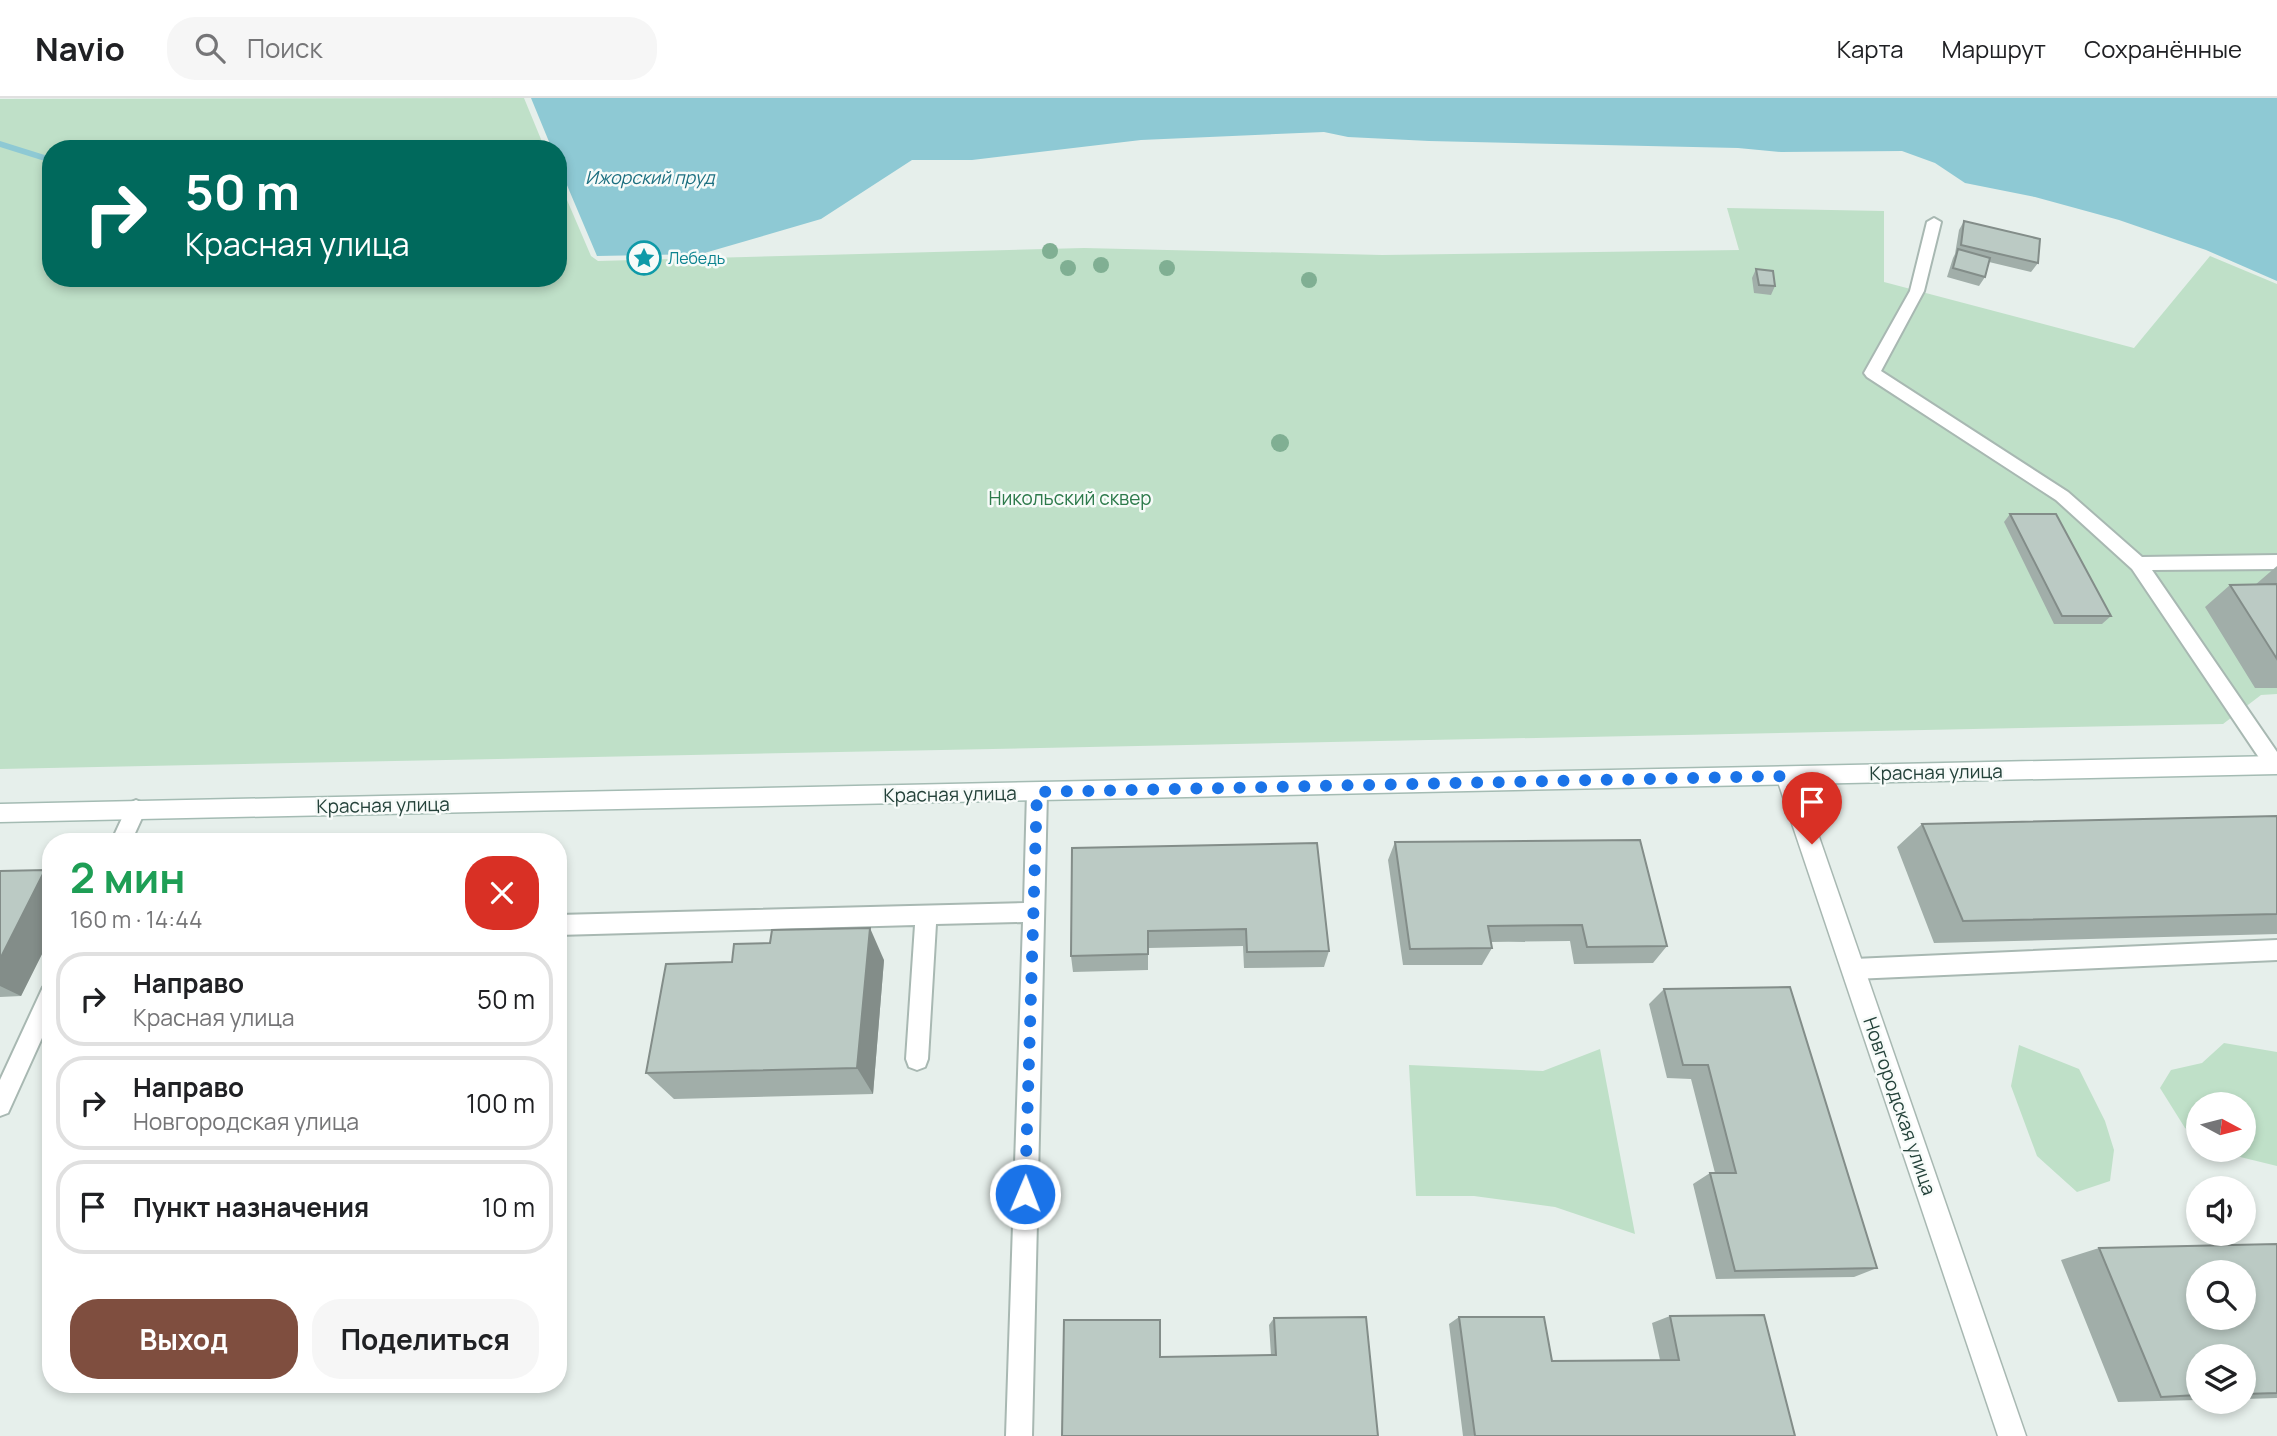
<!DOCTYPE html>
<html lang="ru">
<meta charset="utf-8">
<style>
:root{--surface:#fff;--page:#f6f6f6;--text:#202124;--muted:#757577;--line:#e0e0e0;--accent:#7f4e3f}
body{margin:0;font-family:Manrope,sans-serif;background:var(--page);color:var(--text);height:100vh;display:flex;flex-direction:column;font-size:26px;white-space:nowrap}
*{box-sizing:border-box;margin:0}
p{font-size:23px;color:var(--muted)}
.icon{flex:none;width:38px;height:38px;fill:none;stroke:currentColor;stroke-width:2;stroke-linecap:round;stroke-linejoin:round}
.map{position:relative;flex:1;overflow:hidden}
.drawer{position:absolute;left:42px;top:735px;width:525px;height:560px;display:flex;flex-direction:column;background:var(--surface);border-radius:28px;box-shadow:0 4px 10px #0003}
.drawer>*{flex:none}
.top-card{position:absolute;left:42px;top:42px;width:525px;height:147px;border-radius:28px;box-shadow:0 4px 10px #0003;background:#00695c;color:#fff;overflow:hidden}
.needle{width:46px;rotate:97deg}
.tools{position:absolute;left:2186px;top:994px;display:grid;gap:14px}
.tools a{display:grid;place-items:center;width:70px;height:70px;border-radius:50%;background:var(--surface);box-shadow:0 4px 10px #0003;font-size:35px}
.pin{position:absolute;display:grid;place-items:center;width:60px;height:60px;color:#fff;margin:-72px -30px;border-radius:50% 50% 50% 0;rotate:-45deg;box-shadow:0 0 7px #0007}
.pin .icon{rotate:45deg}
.me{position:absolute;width:77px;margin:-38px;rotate:1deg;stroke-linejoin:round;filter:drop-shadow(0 0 5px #0008)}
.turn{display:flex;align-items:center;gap:24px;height:147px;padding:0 28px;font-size:32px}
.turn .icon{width:91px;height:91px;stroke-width:2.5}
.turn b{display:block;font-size:49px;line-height:60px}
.round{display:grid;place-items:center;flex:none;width:74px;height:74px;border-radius:28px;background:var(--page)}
.overview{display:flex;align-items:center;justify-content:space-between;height:119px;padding:0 28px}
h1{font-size:42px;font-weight:700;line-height:52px;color:#1e9e55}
.button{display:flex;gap:14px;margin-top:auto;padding:14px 28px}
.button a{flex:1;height:80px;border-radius:28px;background:var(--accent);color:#fff;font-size:28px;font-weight:700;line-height:80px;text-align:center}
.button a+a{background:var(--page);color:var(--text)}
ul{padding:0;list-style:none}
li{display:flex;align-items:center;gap:21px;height:94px;margin:0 14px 10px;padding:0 14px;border:4px solid var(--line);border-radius:28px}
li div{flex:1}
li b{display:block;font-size:26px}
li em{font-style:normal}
header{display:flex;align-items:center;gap:42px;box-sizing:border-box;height:98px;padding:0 35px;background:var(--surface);border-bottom:2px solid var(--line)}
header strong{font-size:33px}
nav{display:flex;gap:38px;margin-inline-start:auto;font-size:24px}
.search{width:490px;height:63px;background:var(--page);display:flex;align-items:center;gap:18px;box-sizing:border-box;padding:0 24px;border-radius:28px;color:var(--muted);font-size:26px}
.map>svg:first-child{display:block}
</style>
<header>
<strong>Navio</strong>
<div class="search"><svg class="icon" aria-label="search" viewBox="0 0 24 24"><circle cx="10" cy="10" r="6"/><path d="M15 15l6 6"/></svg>Поиск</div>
<nav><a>Карта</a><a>Маршрут</a><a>Сохранённые</a></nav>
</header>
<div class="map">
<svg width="2277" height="1338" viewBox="0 0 2277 1338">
<rect width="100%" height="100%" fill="#e6efeb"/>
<path fill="#bfe0c8" d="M524 0 545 51H51V180H558V81L591 158 598 163 1084 150 1382 157 1739 152 1727 110 1884 113V184L2134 250 2210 158 2277 186V596L2261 597 2223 626 0 671V1Z
M2224 945 2277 954V1068L2232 1057 2222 1052H2244V1006H2198V1038L2185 1030 2160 990 2171 972 2202 965Z
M2019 947 2079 971 2105 1023 2114 1052 2110 1083 2077 1094 2037 1058 2011 988Z
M1600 951 1635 1136 1555 1109 1474 1098H1416L1409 967 1543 973Z"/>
<path fill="#8ec9d4" d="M531 0H2277V183L2206 152 2119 122 2035 99 1965 85 1935 65 1902 53 1781 54 1738 50 1429 43 1348 39 1324 34 1141 42 972 62H912L821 121 701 156 597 158 558 66V51H552Z"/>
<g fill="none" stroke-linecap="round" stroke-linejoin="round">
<path fill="#8ec9d4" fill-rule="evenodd" d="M0 43 51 59V65L0 49Z"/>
<defs>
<path id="service" d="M1934 120 1941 124 1924 193 1881 273 2068 394 2142 459 2277 457V471L2152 472 2277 654V674L2268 673 2132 471 2056 402 1867 279 1864 275 1910 193 1927 124Z
M1037 686 1044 688 1047 694 1032 1338H1006L1023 824 936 826 928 961 925 969 917 972 909 969 906 961 915 827 558 837V817L1024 805 1027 694 1030 688Z
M136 702 143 705 146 711 131 744H111L129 705Z
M2277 842V862L1854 881 1846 878 1843 871 1846 864 1854 861Z
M51 886V920L8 1015 0 1018V982L43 889Z"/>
<path id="minor" d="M1787 669 1794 672 1798 678 2026 1338H1998L1776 678 1780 672Z"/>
<path id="secondary" d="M2277 658V676L0 724V706Z"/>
</defs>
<use href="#service" stroke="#a8b8b2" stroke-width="4"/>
<use href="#minor" stroke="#a8b8b2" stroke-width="3"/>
<use href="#secondary" stroke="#a4bbb3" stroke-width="3"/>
<use href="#service" fill="#fff" fill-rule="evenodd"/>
<use href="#minor" fill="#fff" fill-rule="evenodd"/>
<use href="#secondary" fill="#fff" fill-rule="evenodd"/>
</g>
<g fill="#80af93">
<circle cx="1050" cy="153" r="8"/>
<circle cx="1101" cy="167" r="8"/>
<circle cx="1068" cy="170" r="8"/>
<circle cx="1167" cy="170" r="8"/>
<circle cx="1309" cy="182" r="8"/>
<circle cx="1280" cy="345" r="9"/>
</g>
<path fill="#a1aea9" d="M1964 123 2038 165 2031 174 1989 164 1985 179 1979 188 1947 179 1953 160 1955 156 1959 132Z
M1756 171 1775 188 1771 197 1754 195 1752 180Z
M2010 416 2111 518 2102 526H2054L2004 424Z
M2277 468V590H2255L2205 509 2230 487H2255Z
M2277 718V836L1934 845 1897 749 1922 726Z
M1395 744 1667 848 1653 865 1574 866 1570 843 1491 844 1492 850 1482 867H1403L1388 762Z
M1072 750 1329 853 1324 869 1244 870 1243 848 1148 850V872L1073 874 1071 858Z
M45 772 51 775V838L21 898 0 899V773Z
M884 862 873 996 674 1001 646 975Z
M1664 891 1877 1170 1854 1179 1716 1181 1693 1086 1710 1075H1715L1691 981 1667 980 1649 906Z
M2277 1146V1300L2244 1301V1258H2198V1302L2118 1304 2061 1162 2099 1150Z
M1670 1218 1795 1338H1463L1449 1226 1459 1219 1552 1263 1660 1262 1652 1225Z
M1274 1220 1378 1338H1062L1160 1259 1271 1257 1269 1227Z"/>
<path fill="#838d89" d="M45 772 51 775V838L21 898 0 888V861Z
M870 830 884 862 873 996 857 970Z"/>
<path fill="#bbcac4" stroke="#838d89" stroke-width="2" fill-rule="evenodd" d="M1964 123 2040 141 2038 165 1961 147Z
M1958 151 1990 160 1985 179 1953 170Z
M1756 171 1773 173 1775 188 1759 187Z
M2010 416H2056L2111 518H2062Z
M2277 486V561L2230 487Z
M2277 718V816L1963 823 1922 726Z
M1640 742 1667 848 1587 849 1582 827 1488 828 1492 850 1410 851 1395 744Z
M1317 745 1329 853 1247 854 1246 831 1148 833V856L1071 858 1072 750Z
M45 772 0 861V773Z
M870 830 857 970 646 975 666 866 732 864 734 846 770 845 772 832Z
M1790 889 1877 1170 1735 1173 1710 1075H1736L1708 967H1683L1664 891Z
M2277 1146V1295L2244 1296V1258H2198V1297L2161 1299 2099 1150ZM2198 1174H2244V1220H2198Z
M1764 1217 1795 1338H1475L1459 1219H1544L1552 1263 1679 1262 1670 1218Z
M1366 1219 1378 1338H1062L1064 1222H1160V1259L1276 1257 1274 1220Z"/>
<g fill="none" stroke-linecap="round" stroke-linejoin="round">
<path stroke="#1a73e8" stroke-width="12" stroke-dasharray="0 21.6" d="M1025 1096 1037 694 1787 678 1812 746"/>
</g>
<defs>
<symbol id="sight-ring" viewBox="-11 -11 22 22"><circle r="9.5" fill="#f7fbf9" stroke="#0f9aa8" stroke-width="1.5"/><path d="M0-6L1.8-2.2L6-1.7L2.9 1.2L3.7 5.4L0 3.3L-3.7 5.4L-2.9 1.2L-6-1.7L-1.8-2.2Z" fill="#0f9aa8"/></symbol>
</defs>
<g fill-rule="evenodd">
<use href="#sight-ring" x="625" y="141" width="38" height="38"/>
</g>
<g text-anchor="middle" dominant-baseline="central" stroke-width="5" stroke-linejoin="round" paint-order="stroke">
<g font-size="16" fill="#0d838f" stroke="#f7fbf9" text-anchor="start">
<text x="668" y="160">Лебедь</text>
</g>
<g font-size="18" font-style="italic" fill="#1c6f80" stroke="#f7fbf9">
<text x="650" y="79">Ижорский пруд</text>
</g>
<g font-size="19" fill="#2d7a4b" stroke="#f7fbf9">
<text x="1070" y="400">Никольский сквер</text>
</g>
<g font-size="19" fill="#24423a" stroke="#f7fbf9">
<text transform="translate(1936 674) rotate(-1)">Красная улица</text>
<text transform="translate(950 696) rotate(-1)">Красная улица</text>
<text transform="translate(383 707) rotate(-1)">Красная улица</text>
<text transform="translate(1900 1008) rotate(71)">Новгородская улица</text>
</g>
</g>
</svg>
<div class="tools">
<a><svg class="needle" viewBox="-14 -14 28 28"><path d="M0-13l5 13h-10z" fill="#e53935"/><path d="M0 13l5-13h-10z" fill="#757577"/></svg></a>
<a><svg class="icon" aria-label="sound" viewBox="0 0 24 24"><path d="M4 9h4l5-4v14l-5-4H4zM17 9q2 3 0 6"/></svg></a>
<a><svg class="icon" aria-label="search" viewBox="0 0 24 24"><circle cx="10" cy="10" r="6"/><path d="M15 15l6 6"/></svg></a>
<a><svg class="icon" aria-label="layers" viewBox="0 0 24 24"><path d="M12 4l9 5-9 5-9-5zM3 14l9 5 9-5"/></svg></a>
</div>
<div class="pin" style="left:1812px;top:746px;background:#d93025"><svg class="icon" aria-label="arrive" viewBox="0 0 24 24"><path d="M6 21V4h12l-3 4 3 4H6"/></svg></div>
<svg class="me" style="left:1025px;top:1096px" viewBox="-20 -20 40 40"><circle r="17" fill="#1a73e8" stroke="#fff" stroke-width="3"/><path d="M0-11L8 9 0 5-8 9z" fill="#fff"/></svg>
<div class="top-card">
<div class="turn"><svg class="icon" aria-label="right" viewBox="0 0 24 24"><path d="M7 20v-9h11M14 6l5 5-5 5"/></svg><div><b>50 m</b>Красная улица</div></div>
</div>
<section class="drawer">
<div class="overview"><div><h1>2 мин</h1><p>160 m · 14:44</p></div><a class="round" style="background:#d93025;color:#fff"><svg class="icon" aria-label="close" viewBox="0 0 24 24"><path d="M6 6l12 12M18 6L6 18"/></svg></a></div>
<ul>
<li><svg class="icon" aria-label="right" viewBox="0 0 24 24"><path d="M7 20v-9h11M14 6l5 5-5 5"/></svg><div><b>Направо</b><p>Красная улица</p></div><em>50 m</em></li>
<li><svg class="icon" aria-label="right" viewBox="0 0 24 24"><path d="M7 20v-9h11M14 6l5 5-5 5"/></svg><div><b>Направо</b><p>Новгородская улица</p></div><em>100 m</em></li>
<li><svg class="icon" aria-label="arrive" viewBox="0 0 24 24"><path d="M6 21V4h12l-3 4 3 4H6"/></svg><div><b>Пункт назначения</b></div><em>10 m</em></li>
</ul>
<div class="button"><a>Выход</a><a>Поделиться</a></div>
</section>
</div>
